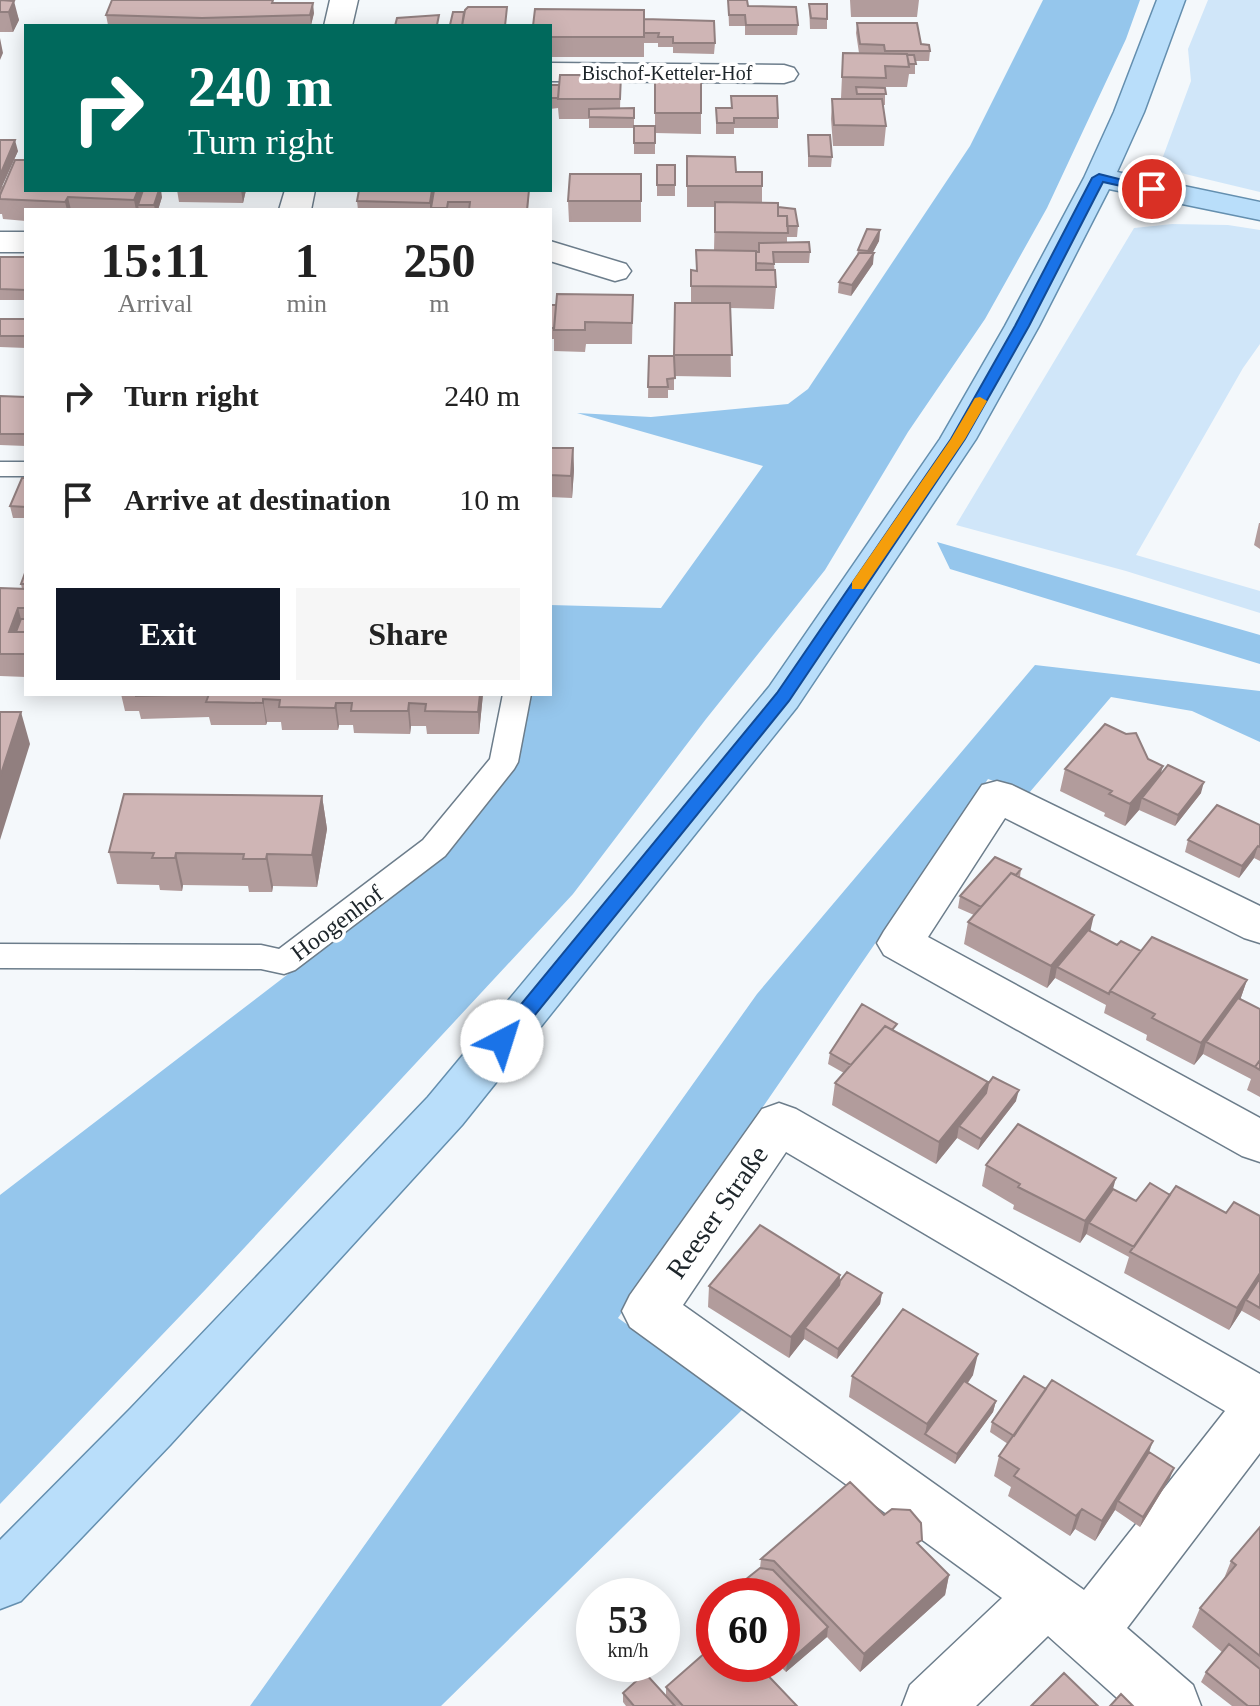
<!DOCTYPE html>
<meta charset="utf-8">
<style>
:root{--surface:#fff;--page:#f6f6f6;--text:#222;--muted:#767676;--accent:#111827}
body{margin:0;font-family:Georgia,serif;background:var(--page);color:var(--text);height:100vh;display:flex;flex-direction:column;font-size:30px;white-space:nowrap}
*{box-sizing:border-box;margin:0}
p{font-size:26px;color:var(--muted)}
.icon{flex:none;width:44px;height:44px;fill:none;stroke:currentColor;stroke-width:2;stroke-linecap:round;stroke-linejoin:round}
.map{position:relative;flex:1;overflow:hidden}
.panel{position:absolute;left:24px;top:208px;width:528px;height:488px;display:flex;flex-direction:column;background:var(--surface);border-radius:0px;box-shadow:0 4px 20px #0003}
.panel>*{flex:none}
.hud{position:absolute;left:24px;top:24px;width:528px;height:168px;border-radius:0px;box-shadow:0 4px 20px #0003;background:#00695c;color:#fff;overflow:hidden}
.speed{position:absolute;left:576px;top:1578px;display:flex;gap:16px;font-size:40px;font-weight:700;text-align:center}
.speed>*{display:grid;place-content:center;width:104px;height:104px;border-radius:50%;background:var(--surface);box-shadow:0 4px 20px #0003;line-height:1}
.speed small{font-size:20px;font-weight:400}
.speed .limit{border:12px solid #d22;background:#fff;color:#111}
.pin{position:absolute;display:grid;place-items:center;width:68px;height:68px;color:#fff;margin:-34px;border:4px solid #fff;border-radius:50%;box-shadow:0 2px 8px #0007}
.me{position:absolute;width:88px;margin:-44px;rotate:40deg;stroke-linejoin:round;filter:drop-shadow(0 0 6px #0008)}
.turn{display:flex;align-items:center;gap:28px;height:168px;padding:0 32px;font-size:36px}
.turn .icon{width:104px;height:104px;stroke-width:2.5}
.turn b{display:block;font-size:56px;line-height:68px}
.eta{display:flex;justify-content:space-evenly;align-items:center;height:136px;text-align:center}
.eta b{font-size:48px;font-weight:600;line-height:56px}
.button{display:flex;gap:16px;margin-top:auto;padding:16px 32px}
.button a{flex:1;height:92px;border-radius:0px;background:var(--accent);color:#fff;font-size:32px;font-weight:600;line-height:92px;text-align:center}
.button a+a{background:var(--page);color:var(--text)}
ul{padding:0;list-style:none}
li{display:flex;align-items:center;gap:24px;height:104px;padding:0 32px}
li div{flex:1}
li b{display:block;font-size:30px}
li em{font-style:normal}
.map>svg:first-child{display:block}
</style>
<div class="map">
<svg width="1260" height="1706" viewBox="0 0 1260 1706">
<rect width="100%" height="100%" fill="#f4f8fb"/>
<path fill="#d0e6f9" d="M1208 0H1260V192L1185 174 1161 162 1191 81 1188 49Z
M1172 224 1228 225 1260 230V344L1243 368 1136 555 1260 591V613L1126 571 956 525 1134 228Z"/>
<path fill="#95c6ec" d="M1043 0H1140L1126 39 1047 208 985 319 908 432 825 570 706 719 573 894 206 1289 0 1504V1195L442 856 521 752 524 694H550V605L661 608 763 466 577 413 651 417 788 404 808 389 970 146Z
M937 542 1260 635V664L950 569Z
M1035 665 1260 691V742L1192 711 1111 697 1029 793 988 779 618 1318 745 1407 441 1706H250L757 994Z"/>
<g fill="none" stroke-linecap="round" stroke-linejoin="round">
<defs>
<path id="lane" d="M0 462H26V476H0Z
M503 694H531L518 762 514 769 445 856 295 970 284 974 261 969 0 968V944L261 945 279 949 423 840 490 759Z"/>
<path id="street" d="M330 0H358L352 26H324Z
M550 63 784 65 794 68 798 74 794 80 784 83 550 81Z
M285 190H315L311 210H279Z
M0 232H26V252H0Z
M550 241 626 264 631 271 626 278 615 281 550 261Z
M997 781 1012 785 1260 906V943L1244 938 1005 818 928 937 1260 1118V1162L1242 1156 884 955 877 943 884 931 982 785Z
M779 1103 796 1109 1260 1374V1453L1127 1628 1193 1685 1201 1706H1126L1048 1636 976 1706H902L910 1685 1002 1598 630 1327 622 1311 630 1295 762 1109ZM786 1152 1225 1411 1084 1590 683 1305Z"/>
<path id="primary" d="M1157 0H1185L1144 112 1117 172 1260 202V220L1109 189 1039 326 976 439 797 707 462 1125 170 1445 21 1601 0 1609V1540L130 1409 428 1097 769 687 940 439 1005 326 1084 178 1114 112Z"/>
</defs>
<use href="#lane" stroke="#6c7d8b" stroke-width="3"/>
<use href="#street" stroke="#6c7d8b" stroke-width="3"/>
<use href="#primary" stroke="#648faf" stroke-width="3"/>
<use href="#lane" fill="#fff" fill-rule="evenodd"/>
<use href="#street" fill="#fff" fill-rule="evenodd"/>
<use href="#primary" fill="#b9defa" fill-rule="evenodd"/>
</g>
<path fill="#b29c9c" d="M0 0H12L19 20 13 32H0Z
M728 0 798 25 797 35H745V26H729Z
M850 0H919L917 17H851Z
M275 3 314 13 311 25 270 26 108 25 106 15Z
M809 4 827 19V29H810Z
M644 19 715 43 714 54 673 53V47H658V43H644V29V57H550V26Z
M857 23 921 44 930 51 929 61H915V74H909L907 87H885V105H883L886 126 884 146H833L831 119 832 99H855V98H841L843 53H859L856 33Z
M621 75 620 109 634 108V128H589V119H559L558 108 550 109V85H559Z
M655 81 701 113V134L655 133V154H634V126H655Z
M731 96 778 118V128H734V134H716V108H731Z
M808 135 832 157 831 167H808Z
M0 140 18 151 2 186 26 190 162 197 158 210H26V221L3 219 2 214H0Z
M687 156 736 172 762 186V203L778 207 798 226 797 237H787V243L810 252 809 263H774L776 287 774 309 730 308 731 377 674 376V390H668V398H648L649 356 674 358 675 303H691V270L696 271V250H714L715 207H687Z
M657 165H675V196H657Z
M641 174V222H569L568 201Z
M177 190H246L243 203 179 202Z
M529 190 528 210H358L357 201Z
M880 230 879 241 872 253 873 264 851 296 838 293 839 282 857 255 858 250Z
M0 257H26V300H0Z
M633 295 632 344H586L585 352 554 351V339H550V305Z
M0 319H26V348L0 347Z
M0 396 26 397V446L0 445Z
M550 448H573L574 470 572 498 550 497Z
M26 478V518H13L10 506Z
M1259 523H1260V549L1254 545Z
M26 573V677L0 676V588L22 589 21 584Z
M121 694H483L479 734H427L426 726H411L410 734 354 733 353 725H339L338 730H282L281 722H267L266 725H211L209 717 141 719 139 711H125Z
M1148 759 1160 775 1201 793 1175 826 1139 810 1125 826 1104 816 1105 813 1060 791 1065 769Z
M322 796 327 829 317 887 273 886 272 892H249L248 886 183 885 182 891 160 890 159 885 117 884 109 852Z
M1260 825V861L1254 858 1239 878 1185 852 1188 840Z
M1021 869 1020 877 1090 931 1117 945 1247 980 1240 1000 1260 1009V1097L1247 1090 1251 1079 1203 1054 1194 1065 1146 1040 1147 1035 1104 1013 1106 1005 1055 978 1047 988 964 944 968 922 974 915 958 908 960 896Z
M896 1032 1016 1101 978 1150 957 1138 936 1164 832 1105 835 1083 844 1073 828 1064 830 1053Z
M986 1165 1113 1189 1136 1201 1170 1195 1226 1213 1260 1216V1321L1242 1311V1310L1229 1330 1124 1273 1129 1257 1086 1234 1087 1233 1080 1243 1013 1209 1014 1205 982 1186Z
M840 1275V1281L882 1293 880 1304 837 1359 804 1339 789 1358 708 1307 709 1286Z
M973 1375 968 1383 996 1401 993 1412 955 1464 849 1397 852 1376Z
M992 1422 1149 1452 1170 1478 1140 1527 1115 1510 1095 1541 1075 1529 1070 1536 1008 1496 1011 1487 994 1476 999 1456 1008 1444 990 1432Z
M884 1515 920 1546 949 1575 945 1595 860 1672 827 1637 786 1672 778 1664H782V1596L760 1568 761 1559Z
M1260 1527V1706H1232L1201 1682 1206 1672 1222 1652 1192 1627 1200 1608 1223 1581 1231 1561Z
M714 1619V1638L709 1633V1623Z
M763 1664 760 1667 797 1706H626L623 1702V1693L666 1696V1687Z"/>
<path fill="#917f7f" d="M5 0H12L13 3 14 1 19 20 13 32Z
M313 3 314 13 311 25 310 15Z
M0 38 3 53 0 60Z
M15 140 18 151 0 191V175Z
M138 190H145L138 205 139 210H136L134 200Z
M159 190H161L162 197 158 210H155L154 205Z
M241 190H246L243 203Z
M432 190H436L432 210H430V203Z
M68 197 71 210H67L65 202Z
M880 230 879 241 868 262V251Z
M874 253 873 264 851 296 852 285Z
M573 448 574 470 572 498 571 476Z
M18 608 24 630 20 643 9 632Z
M480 694H483L479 734 478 712Z
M263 699 267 722 266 725 263 703Z
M336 703 339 725 338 730 335 708Z
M409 703 411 726 410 734 408 711Z
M21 712 30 744 0 840V777Z
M1163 766 1157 788 1142 798 1139 810 1125 826 1130 804Z
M1204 782 1201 793 1175 826 1178 815Z
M322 796 327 829 317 887 312 855Z
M1258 846 1254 858 1239 878 1242 866Z
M176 853 183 885 182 891 175 858Z
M267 854 273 886 272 892 266 859Z
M1094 915 1089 937 1057 967 1055 978 1047 988 1051 966Z
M1247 980 1239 1003 1206 1042 1203 1054 1194 1065 1201 1043Z
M988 1082 983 1104 959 1126 957 1138 936 1164 939 1142Z
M1019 1090 1016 1101 978 1150 981 1139Z
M1116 1178 1110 1200 1089 1223 1087 1233 1080 1243 1085 1221Z
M1260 1273V1282L1246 1300 1242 1310 1229 1330 1237 1308Z
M840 1275 838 1296 805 1328 804 1339 789 1358 791 1337Z
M882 1293 880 1304 837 1359 838 1349Z
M978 1354 973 1375 929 1437 925 1434 927 1424Z
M996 1401 993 1412 955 1464 957 1454Z
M1153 1441 1146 1461 1118 1501 1115 1510 1095 1541 1102 1521Z
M1174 1468 1170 1478 1140 1527 1143 1517Z
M1082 1509 1075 1529 1070 1536 1076 1516Z
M949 1575 945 1595 860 1672 864 1654Z
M828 1627 827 1637 786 1672 787 1663Z"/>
<path fill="#cfb5b5" stroke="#917f7f" stroke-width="2" d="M0 0 14 1 9 12H0Z
M112 0H273L272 3H313L310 15 202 18 106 15Z
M728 0H747L748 6 796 7 798 25H746L745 15H729Z
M809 4H827V19L811 18Z
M468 7H507L505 26H462L465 10Z
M535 9 644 10V37H550V26H533Z
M453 12H464L462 26H395L397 18 439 15 437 25H450Z
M644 19 714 21 715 43H673V37H658L659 33H644Z
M857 23H917L921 44 929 45 930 51H885L884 45 860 44Z
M843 53 907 54 909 67 885 66 886 78 842 77Z
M907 55H914L916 64H909Z
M560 75H621L620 99H558Z
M655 81H701V113H655Z
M550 85H559L558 98H550Z
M856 87 885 88 886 94H857Z
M731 96H777L778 118H734V123H717L716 108H732Z
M832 99H882L886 126 834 125Z
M634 108V118L589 117V109Z
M634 126H655V143H634Z
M808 135H830L832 157 809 156Z
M0 140H15L0 175Z
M687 156 735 157 736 172H762V186H687Z
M15 160H26V190H138L134 200 68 197 65 202 0 199V195Z
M657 165H675V185H657Z
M570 174H641V201H568Z
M143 190H159L154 205H138Z
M359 190H432L430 203 357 201Z
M434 190H529L527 210H469L470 202H448L447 208H431Z
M715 202 778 203V216H787L788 233 715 232Z
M778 207 795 209 798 226H787V216H778Z
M867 229 880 230 868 251 858 250Z
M809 242 810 252H773L774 264 756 263V252H759V243Z
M696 250 756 251V270H775L776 287 691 286V270L697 271Z
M859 253H874L852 285 839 282Z
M0 257H26V290L0 289Z
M557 294 633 295 632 323 585 322V330H554Z
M675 303H730L732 355H674Z
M550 305H556L554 328H550Z
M0 319H26V336H0Z
M649 356H674L675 378 667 379 668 387H648Z
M0 396 26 397V434H0Z
M550 448H573L571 476 550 475Z
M22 478H26V507L10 506Z
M25 573H26V584H21Z
M0 588 26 589V608H18L9 632H26V654H0Z
M21 619H26V632H16Z
M136 694H480L478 712 425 711 426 704 409 703 408 711H351L352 703H336L335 708 279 707 280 700 263 699V703L206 702 209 694 136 696Z
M0 712H21L0 777Z
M1105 724 1126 734 1136 733 1148 759 1163 766 1130 804 1109 794 1112 791 1065 769Z
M1168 765 1204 782 1178 815 1142 798Z
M124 794 322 796 312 855 267 854 266 859H243L244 854 176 853 175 858H152L154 853 109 852Z
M1217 805 1260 825V847L1258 846 1242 866 1188 840Z
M995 857 1021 869 1016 875 1011 873 981 907 960 896Z
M1011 873 1094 915 1051 966 968 922Z
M1088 930 1117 945 1121 941 1141 951 1110 991 1109 994 1057 967Z
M1152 937 1247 980 1201 1043 1152 1018 1155 1014 1110 991Z
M1238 998 1260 1009V1060L1255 1067 1206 1042Z
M862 1004 897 1024 892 1030 885 1026 851 1065 830 1053Z
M885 1026 988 1082 939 1142 835 1083Z
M1260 1060V1070L1255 1067Z
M993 1077 1019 1090 981 1139 959 1126 986 1093 988 1084Z
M1018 1124 1116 1178 1085 1221 1018 1187 1020 1184 986 1165Z
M1150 1183 1170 1195 1134 1247 1089 1223 1113 1189 1136 1201Z
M1176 1186 1226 1213 1234 1202 1260 1216V1273L1237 1308 1130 1252Z
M760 1225 840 1275 791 1337 709 1286Z
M847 1272 882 1293 838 1349 805 1328 839 1285 840 1281Z
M1260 1278V1308L1246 1300Z
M903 1309 978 1354 927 1424 852 1376Z
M1024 1376 1046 1389 1014 1436 992 1422Z
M1052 1380 1153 1441 1102 1521 1082 1509 1076 1516 1014 1476 1019 1469 999 1456Z
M964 1381 996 1401 957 1454 925 1434Z
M1149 1452 1174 1468 1143 1517 1118 1501Z
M850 1482 884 1515 892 1509 910 1510 921 1523 922 1540 917 1543 949 1575 864 1654 774 1561 761 1559Z
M1260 1527V1656L1200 1608 1236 1565 1231 1561Z
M760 1568 773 1570 828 1627 787 1663 782 1658V1596H725Z
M714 1619V1628L709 1623Z
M1229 1644 1260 1669V1706H1248L1206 1672Z
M714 1645V1664H757L797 1706H683L666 1687Z
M645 1673 675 1706H634L623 1693Z
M1064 1673 1098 1706H1031Z
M1121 1694 1133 1706H1110Z"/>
<path fill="#1a73e8" stroke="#114b97" stroke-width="2" d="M1099 174 1159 189 1152 193 1103 182 1029 326 965 439 789 701 509 1047H495L493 1041 495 1036 777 693 951 439 1015 326 1092 178Z"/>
<path fill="#f59e0b" d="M980 397 987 401 965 439 863 589H852V582L951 439 975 398Z"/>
<g text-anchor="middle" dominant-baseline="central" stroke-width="7" stroke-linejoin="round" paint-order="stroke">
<g font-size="20" fill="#1d252a" stroke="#fff">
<text x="667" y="73">Bischof-Ketteler-Hof</text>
</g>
<g font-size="24" fill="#1d252a" stroke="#fff">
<text transform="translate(337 923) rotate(-37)">Hoogenhof</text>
</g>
<g font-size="28" fill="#1d252a" stroke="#fff">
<text transform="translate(717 1212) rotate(-55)">Reeser Straße</text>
</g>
</g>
</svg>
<div class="speed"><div>53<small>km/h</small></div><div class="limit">60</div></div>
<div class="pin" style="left:1152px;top:189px;background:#d93025"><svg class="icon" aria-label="arrive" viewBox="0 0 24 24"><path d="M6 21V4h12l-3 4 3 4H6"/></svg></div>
<svg class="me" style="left:502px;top:1041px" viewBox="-20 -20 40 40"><circle r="19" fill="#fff"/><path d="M0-13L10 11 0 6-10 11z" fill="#1a73e8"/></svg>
<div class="hud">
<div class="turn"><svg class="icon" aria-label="right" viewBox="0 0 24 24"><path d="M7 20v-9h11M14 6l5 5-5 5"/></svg><div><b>240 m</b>Turn right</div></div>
</div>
<section class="panel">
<div class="eta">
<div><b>15:11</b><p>Arrival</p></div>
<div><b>1</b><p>min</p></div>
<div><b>250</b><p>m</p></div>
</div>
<ul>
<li><svg class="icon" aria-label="right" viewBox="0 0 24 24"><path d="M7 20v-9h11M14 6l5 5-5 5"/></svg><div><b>Turn right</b></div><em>240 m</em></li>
<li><svg class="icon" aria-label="arrive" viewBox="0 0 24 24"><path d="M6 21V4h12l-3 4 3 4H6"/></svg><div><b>Arrive at destination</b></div><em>10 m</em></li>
</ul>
<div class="button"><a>Exit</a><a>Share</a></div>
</section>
</div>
